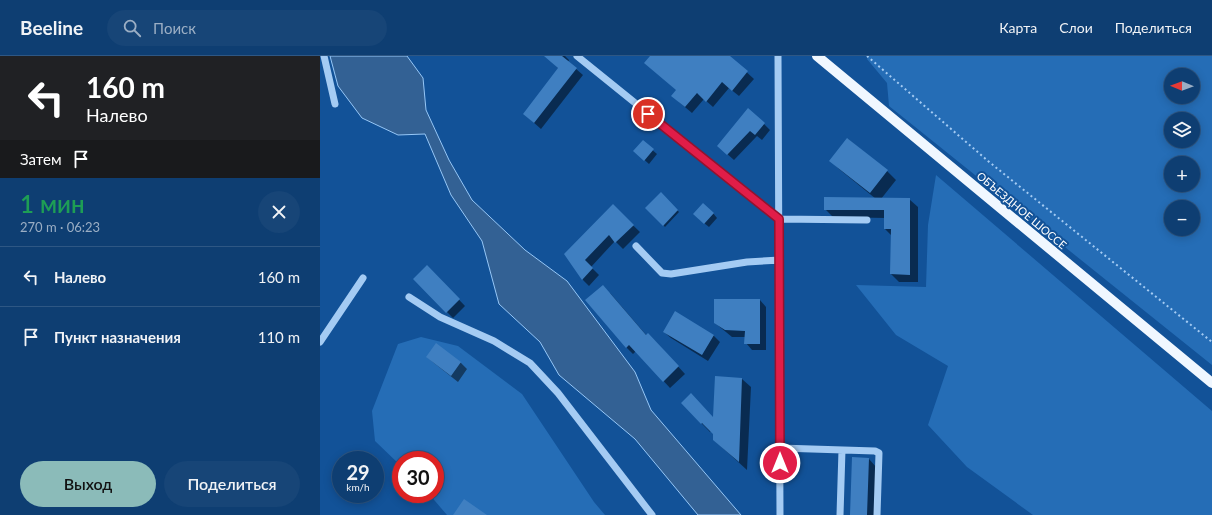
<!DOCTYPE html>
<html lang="ru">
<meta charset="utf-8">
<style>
:root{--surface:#0e3e72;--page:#174577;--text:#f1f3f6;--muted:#9baec4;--line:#2e5784;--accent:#8bbbb9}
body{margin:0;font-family:Lato,sans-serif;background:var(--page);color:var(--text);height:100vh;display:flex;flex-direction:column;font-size:15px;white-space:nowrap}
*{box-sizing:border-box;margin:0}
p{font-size:13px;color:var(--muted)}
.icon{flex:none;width:22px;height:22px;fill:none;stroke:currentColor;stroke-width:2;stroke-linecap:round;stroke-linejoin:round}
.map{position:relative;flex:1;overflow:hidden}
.panel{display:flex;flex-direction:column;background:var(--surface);width:320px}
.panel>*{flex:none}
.top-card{background:#202124;color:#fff;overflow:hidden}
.needle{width:26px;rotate:271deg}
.fabs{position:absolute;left:844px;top:12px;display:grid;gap:8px}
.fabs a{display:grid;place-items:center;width:36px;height:36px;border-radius:50%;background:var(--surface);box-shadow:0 2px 10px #0003,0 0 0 1px var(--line);font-size:20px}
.speed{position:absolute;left:12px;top:395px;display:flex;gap:8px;font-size:20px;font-weight:700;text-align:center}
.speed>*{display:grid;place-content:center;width:52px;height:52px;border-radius:50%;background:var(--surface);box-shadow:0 2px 10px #0003,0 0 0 1px var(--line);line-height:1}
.speed small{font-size:10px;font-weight:400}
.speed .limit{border:6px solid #d22;background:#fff;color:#111}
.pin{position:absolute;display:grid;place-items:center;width:34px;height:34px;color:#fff;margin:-17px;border:2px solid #fff;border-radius:50%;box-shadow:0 1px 4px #0007}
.me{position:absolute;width:44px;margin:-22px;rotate:0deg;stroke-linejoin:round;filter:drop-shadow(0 0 3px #0008)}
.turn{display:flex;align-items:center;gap:14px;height:84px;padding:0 20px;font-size:18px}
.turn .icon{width:52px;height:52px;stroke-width:2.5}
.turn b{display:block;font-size:28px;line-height:34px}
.then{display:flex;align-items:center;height:38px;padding:0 20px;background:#0003;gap:8px;font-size:15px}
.round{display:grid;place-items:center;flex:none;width:42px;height:42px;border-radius:21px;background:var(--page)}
.head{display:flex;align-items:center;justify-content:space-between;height:68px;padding:0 20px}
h1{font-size:24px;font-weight:600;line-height:30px;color:#1e9e55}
.primary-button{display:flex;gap:8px;margin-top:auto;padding:8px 20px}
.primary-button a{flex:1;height:46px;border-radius:24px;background:var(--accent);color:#111;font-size:16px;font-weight:600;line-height:46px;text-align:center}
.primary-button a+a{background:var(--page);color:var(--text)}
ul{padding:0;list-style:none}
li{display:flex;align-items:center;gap:12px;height:60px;padding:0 20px;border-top:1px solid var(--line)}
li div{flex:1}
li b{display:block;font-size:15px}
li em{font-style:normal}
header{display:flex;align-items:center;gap:24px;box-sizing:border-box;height:56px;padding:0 20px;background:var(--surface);border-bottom:1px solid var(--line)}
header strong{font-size:19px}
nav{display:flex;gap:22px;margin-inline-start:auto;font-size:14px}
.search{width:280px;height:36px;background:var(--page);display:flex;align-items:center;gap:10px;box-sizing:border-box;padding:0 14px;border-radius:22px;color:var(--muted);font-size:15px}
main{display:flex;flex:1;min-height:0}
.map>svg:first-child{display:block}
</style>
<header>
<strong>Beeline</strong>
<div class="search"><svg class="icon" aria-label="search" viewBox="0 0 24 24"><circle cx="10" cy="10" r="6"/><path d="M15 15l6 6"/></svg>Поиск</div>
<nav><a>Карта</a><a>Слои</a><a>Поделиться</a></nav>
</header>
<main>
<section class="panel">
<div class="top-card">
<div class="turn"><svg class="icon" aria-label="left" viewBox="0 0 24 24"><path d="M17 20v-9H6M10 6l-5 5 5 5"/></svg><div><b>160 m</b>Налево</div></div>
<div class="then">Затем<svg class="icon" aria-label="arrive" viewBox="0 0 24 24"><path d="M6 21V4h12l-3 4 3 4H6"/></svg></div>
</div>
<div class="head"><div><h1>1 мин</h1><p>270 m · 06:23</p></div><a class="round"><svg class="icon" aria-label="close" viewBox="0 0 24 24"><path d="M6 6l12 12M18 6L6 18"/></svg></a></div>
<ul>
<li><svg class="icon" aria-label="left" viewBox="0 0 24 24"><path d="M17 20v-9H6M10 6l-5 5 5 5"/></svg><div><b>Налево</b></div><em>160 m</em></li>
<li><svg class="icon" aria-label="arrive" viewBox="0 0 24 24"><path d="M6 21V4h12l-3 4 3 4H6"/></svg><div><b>Пункт назначения</b></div><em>110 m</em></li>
</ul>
<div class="primary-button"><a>Выход</a><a>Поделиться</a></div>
</section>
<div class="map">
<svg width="892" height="459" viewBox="0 0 892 459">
<rect width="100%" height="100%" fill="#125298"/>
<path fill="#256db6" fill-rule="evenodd" d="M549 0H892V309L569 50 567 27 547 3ZM851 19H873V41H851ZM851 63H873V85H851ZM851 107H873V129H851ZM851 151H873V173H851Z
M616 119 892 355V459H713L647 411 608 369 628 310 576 279 536 229 606 231 608 169Z
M101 281 138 290 202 338 274 446 285 459H127L109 438H115V404H81V410L55 385 52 355 78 288Z"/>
<path fill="#336194" stroke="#96c7f7" d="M10 0H87L103 22 106 54 129 104 152 144 205 194 247 225 315 316 331 354 421 459H378L315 383 239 319 220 286 179 248 162 185 131 139 105 78 78 79 42 62 18 30Z"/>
<path fill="#0007" d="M227 0H245L249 4 248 6 263 19 221 73 204 58 239 13Z
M331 0H409L434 23 419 40 409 32 393 51 384 43 372 57 359 46 357 34 325 7Z
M444 68 450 74 442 84 437 80 414 104 398 90Z
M528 83 567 115 576 124 561 143H589L598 151V226H579L571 218 572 180 565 173V162L513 161 505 153 556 143 519 113 511 105Z
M323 86 337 98 329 108 319 99Z
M341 138 359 156 345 171 327 152Z
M293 150 320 176 303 193 295 185 271 211 279 219 269 230 263 224 246 198Z
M393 157 397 162 389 171 379 163Z
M107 210 145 250 133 262 94 223Z
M290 237 327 280 335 285 365 318 350 332 316 295 313 298 306 291Z
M440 244 446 251V294H432L426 287V281H412L395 267Z
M344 276 393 279 400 286 388 305 351 282Z
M116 289 141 307 147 313 138 326 114 307 107 301Z
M422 323 431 331 427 414 394 384V377L391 375 390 376 362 347 394 363Z
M549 403 557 412 556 459H531Z"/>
<path fill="#3f7fc1" d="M224 0H242L257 12 214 67 203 58 238 12Z
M330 0H410L428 15 412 35 402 26 386 46 377 37 365 51 351 40 356 34 324 7Z
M428 52 445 67 435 79 430 75 407 99 397 90Z
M527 82 568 114 550 137 509 105Z
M323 84 334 93 324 105 313 95Z
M341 136 358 154 343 170 325 152Z
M504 141 590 142V219L570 218 571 173H564V154H504Z
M383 147 394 157 384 168 373 158Z
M293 148 314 169 295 187 289 179 265 204 273 212 262 224 244 198Z
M107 209 140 243 126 257 93 223Z
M283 229 326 279 328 277 359 310 343 326 309 289 306 292 265 244Z
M394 243H440V288H424L425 275 405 274 394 267Z
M355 255 394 279 382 299 343 276Z
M116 287 141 306 131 320 106 301Z
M395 320 422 322 419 406 393 384V378L382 367 381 368 361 347 371 337 393 361Z
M532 401 549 402 547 459H530Z
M144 443 167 459H133Z"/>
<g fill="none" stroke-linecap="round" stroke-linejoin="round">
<path stroke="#a4cbf3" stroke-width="2" stroke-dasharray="2 3" stroke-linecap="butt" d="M547 0 668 105 892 286"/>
<path stroke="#a4cbf3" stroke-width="7" d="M4 0 15 48
M257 0 459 163 547 164
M458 0 460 459
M316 190 342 217 351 218 427 206 460 204
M89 241 120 261 174 285 210 307 238 337 332 459
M0 286 43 222
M460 392 555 395 559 397 557 459
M520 459 522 394"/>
<path stroke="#f0f7ff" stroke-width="10" d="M497 0 892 327"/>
</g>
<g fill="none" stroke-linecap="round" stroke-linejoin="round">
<defs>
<path id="route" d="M328 58 459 163 460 407"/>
</defs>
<use href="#route" stroke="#92132f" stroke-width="10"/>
<use href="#route" stroke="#e11d48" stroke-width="7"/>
</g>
<g text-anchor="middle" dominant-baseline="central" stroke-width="4" stroke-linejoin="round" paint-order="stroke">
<g font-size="11" fill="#fff" stroke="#125298">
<text transform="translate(702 154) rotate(40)">ОБЪЕЗДНОЕ ШОССЕ</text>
</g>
</g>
</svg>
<div class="fabs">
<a><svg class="needle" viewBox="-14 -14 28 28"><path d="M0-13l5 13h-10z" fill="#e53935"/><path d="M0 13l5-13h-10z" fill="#9baec4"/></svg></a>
<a><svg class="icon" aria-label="layers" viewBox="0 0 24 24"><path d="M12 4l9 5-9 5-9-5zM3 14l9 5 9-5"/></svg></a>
<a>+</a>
<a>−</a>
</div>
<div class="speed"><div>29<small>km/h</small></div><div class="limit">30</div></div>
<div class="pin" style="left:328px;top:58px;background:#d93025"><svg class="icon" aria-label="arrive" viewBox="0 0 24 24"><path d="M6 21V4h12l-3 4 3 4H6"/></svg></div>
<svg class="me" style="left:460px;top:407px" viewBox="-20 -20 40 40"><circle r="17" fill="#e11d48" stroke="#fff" stroke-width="3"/><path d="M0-11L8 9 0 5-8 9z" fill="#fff"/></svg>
</div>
</main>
